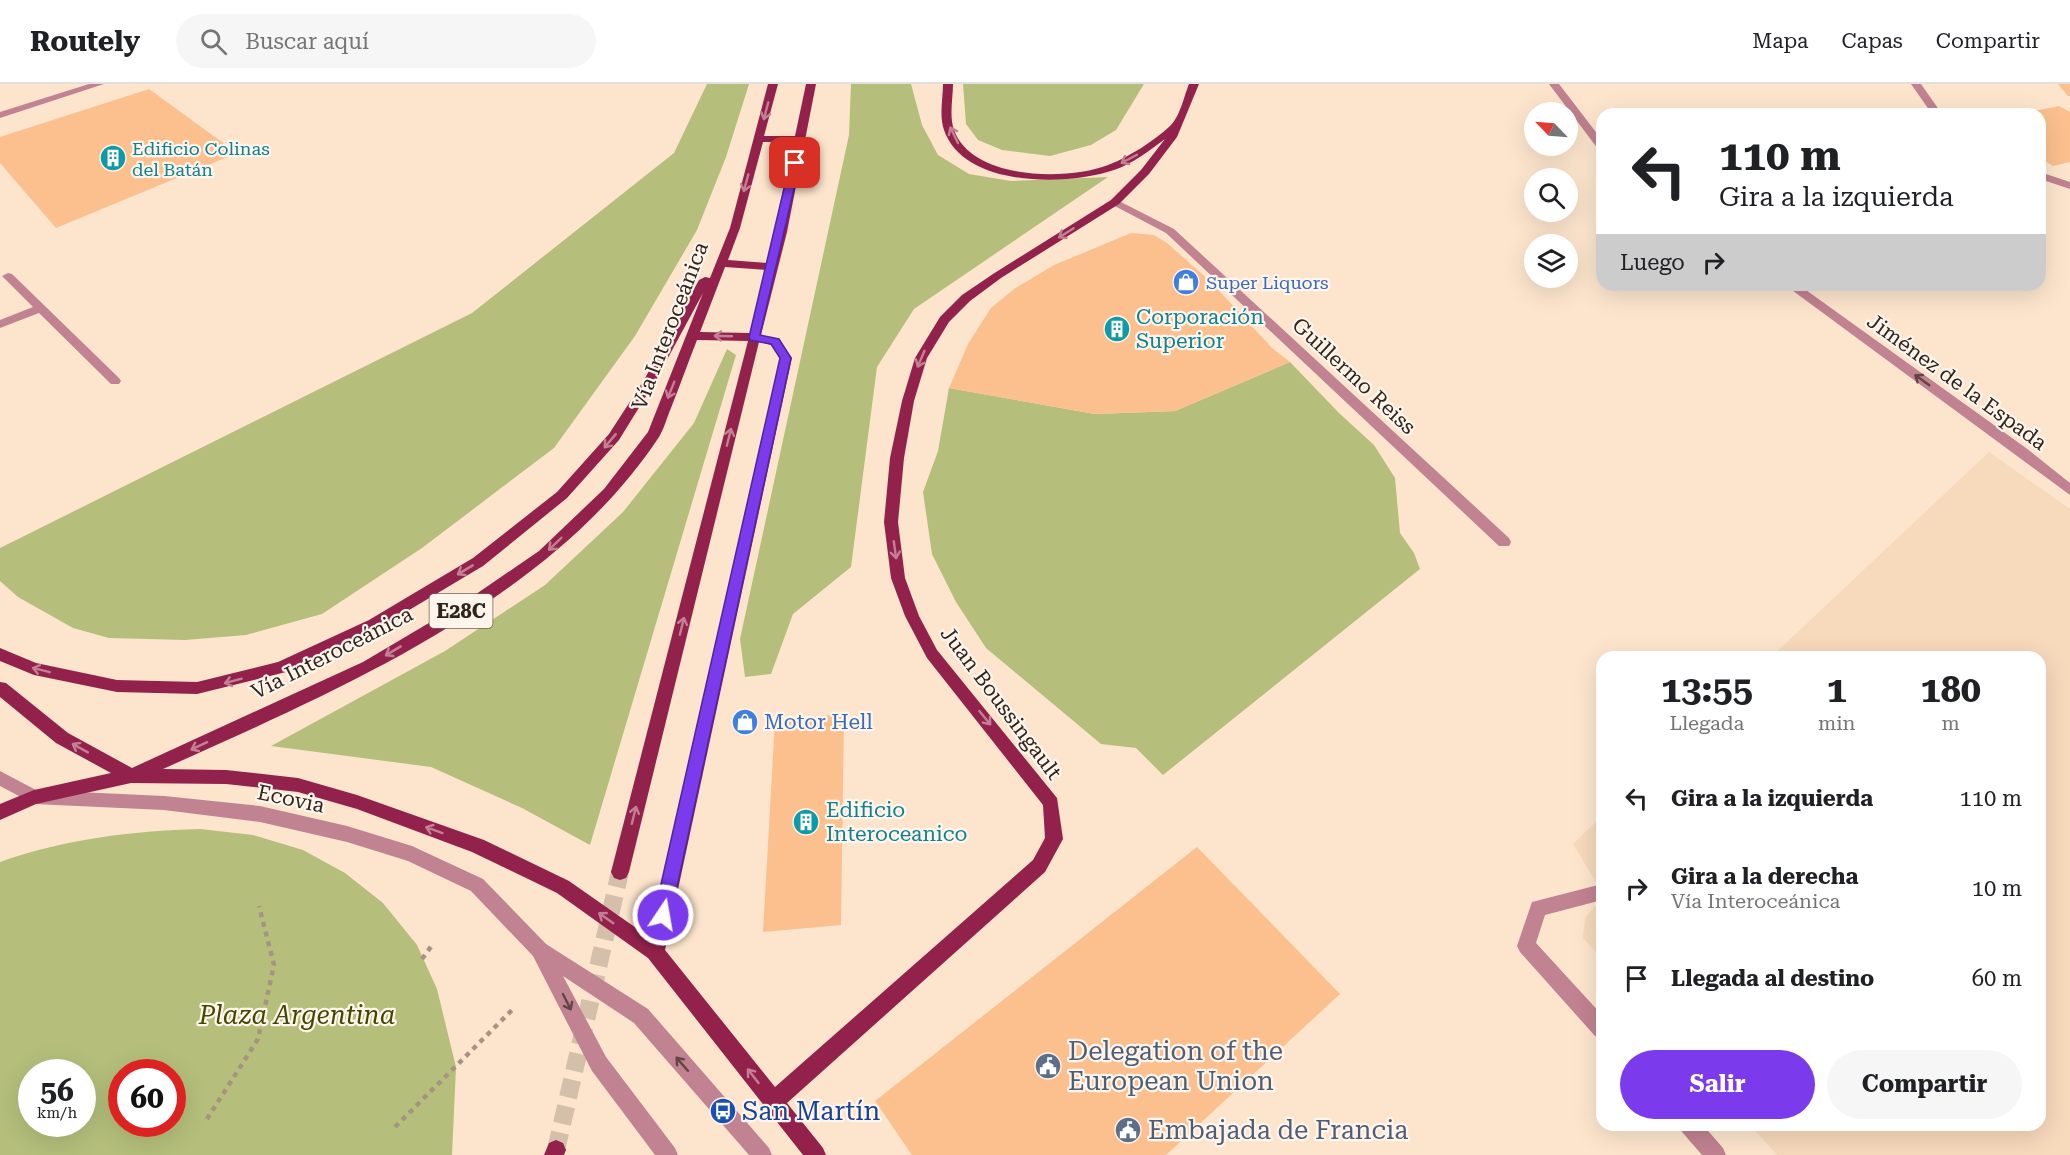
<!DOCTYPE html>
<html lang="es">
<meta charset="utf-8">
<style>
:root{--surface:#fff;--page:#f6f6f6;--text:#202124;--muted:#757577;--line:#e0e0e0;--accent:#7c3aed}
body{margin:0;font-family:"Roboto Serif",serif;background:var(--page);color:var(--text);height:100vh;display:flex;flex-direction:column;font-size:22px;white-space:nowrap}
*{box-sizing:border-box;margin:0}
p{font-size:20px;color:var(--muted)}
.icon{flex:none;width:33px;height:33px;fill:none;stroke:currentColor;stroke-width:2;stroke-linecap:round;stroke-linejoin:round}
.map{position:relative;flex:1;overflow:hidden}
.side{position:absolute;left:1596px;top:567px;width:450px;height:480px;display:flex;flex-direction:column;background:var(--surface);border-radius:18px;box-shadow:0 6px 24px #0002}
.side>*{flex:none}
.hud{position:absolute;left:1596px;top:24px;width:450px;height:183px;border-radius:18px;box-shadow:0 6px 24px #0002;background:#fff;color:var(--text);overflow:hidden}
.needle{width:39px;rotate:295deg}
.fabs{position:absolute;left:1524px;top:18px;display:grid;gap:12px}
.fabs a{display:grid;place-items:center;width:54px;height:54px;border-radius:50%;background:var(--surface);box-shadow:0 6px 24px #0002;font-size:30px}
.speed{position:absolute;left:18px;top:975px;display:flex;gap:12px;font-size:30px;font-weight:700;text-align:center}
.speed>*{display:grid;place-content:center;width:78px;height:78px;border-radius:50%;background:var(--surface);box-shadow:0 6px 24px #0002;line-height:1}
.speed small{font-size:15px;font-weight:400}
.speed .limit{border:9px solid #d22;background:#fff;color:#111}
.pin{position:absolute;display:grid;place-items:center;width:51px;height:51px;color:#fff;margin:-26px;border-radius:12px;box-shadow:0 3px 9px #0006}
.me{position:absolute;width:66px;margin:-33px;rotate:12deg;stroke-linejoin:round;filter:drop-shadow(0 0 4px #0008)}
.turn{display:flex;align-items:center;gap:21px;height:126px;padding:0 24px;font-size:27px}
.turn .icon{width:78px;height:78px;stroke-width:2.5}
.turn b{display:block;font-size:42px;line-height:51px}
.then{display:flex;align-items:center;height:57px;padding:0 24px;background:#0003;gap:12px;font-size:22px}
.eta{display:flex;justify-content:space-evenly;align-items:center;height:102px;text-align:center}
.eta b{font-size:36px;font-weight:700;line-height:42px}
.button{display:flex;gap:12px;margin-top:auto;padding:12px 24px}
.button a{flex:1;height:69px;border-radius:36px;background:var(--accent);color:#fff;font-size:24px;font-weight:700;line-height:69px;text-align:center}
.button a+a{background:var(--page);color:var(--text)}
ul{padding:0;list-style:none}
li{display:flex;align-items:center;gap:18px;height:90px;padding:0 24px}
li div{flex:1}
li b{display:block;font-size:22px}
li em{font-style:normal}
header{display:flex;align-items:center;gap:36px;box-sizing:border-box;height:84px;padding:0 30px;background:var(--surface);border-bottom:2px solid var(--line)}
header strong{font-size:28px}
nav{display:flex;gap:33px;margin-inline-start:auto;font-size:21px}
.search{width:420px;height:54px;background:var(--page);display:flex;align-items:center;gap:15px;box-sizing:border-box;padding:0 21px;border-radius:33px;color:var(--muted);font-size:22px}
.map>svg:first-child{display:block}
</style>
<header>
<strong>Routely</strong>
<div class="search"><svg class="icon" aria-label="search" viewBox="0 0 24 24"><circle cx="10" cy="10" r="6"/><path d="M15 15l6 6"/></svg>Buscar aquí</div>
<nav><a>Mapa</a><a>Capas</a><a>Compartir</a></nav>
</header>
<div class="map">
<svg width="2070" height="1071" viewBox="0 0 2070 1071">
<rect width="100%" height="100%" fill="#fde5cd"/>
<path fill="#f7d9bc" d="M1989 368 2070 425V1071H1777L1750 1041H2040V573H1771Z
M1602 732V808L1573 760Z
M1602 819V875L1583 854 1585 834 1594 823Z"/>
<path fill="#b5bf7b" fill-rule="evenodd" d="M707 0H749L726 73 697 146 635 252 554 364 422 464 322 530 246 551 185 556 109 554 73 544 18 513 0 497V464L472 229 674 69Z
M851 0H911L922 41 938 71 969 90 1011 97 1108 93 914 225 877 283 851 483 793 530 771 590 745 593 740 555 849 51Z
M963 0H1144L1116 46 1091 61 1050 72 1002 66 978 56 966 40Z
M727 265 736 271 590 761 522 724 431 683 271 662 445 567 545 501 623 428 694 339Z
M1290 278 1339 329 1374 361 1395 394 1400 449 1414 469 1420 485 1163 691 1136 664 1101 660 986 564 956 518 932 470 923 408 938 367 949 304 1095 330 1175 327Z
M200 745 253 751 303 766 345 789 383 819 417 861 437 905 456 983 452 1071H0V778C65 755 131 747 200 745ZM82 988V1040H32V988ZM172 988V1040H122V988Z"/>
<path fill="#fbc08e" d="M2058 0H2070V12H2068Z
M149 5 237 69 56 144 0 79V53Z
M2059 22 2070 28V78L2053 82 2040 74V30L2025 29Z
M1131 149 1154 151 1167 159 1212 199 1273 265 1290 278 1175 327 1095 330 949 304 968 260 991 224 1014 205 1054 181Z
M844 630 841 841 763 848 775 636Z
M1197 763 1340 910 1166 1071H912L875 1017Z"/>
<g fill="none" stroke-linecap="round" stroke-linejoin="round">
<path stroke="#d4bfaa" stroke-width="18" stroke-dasharray="18 9" stroke-linecap="butt" d="M556 1066 620 788"/>
<path stroke="#a69482" stroke-width="4.5" stroke-dasharray="5 5" stroke-linecap="butt" d="M422 875 433 860
M207 1035 258 955 274 881 259 822
M395 1043 515 923"/>
<path fill="#c18291" fill-rule="evenodd" d="M89 0H104L0 34V28Z
M1549 0H1559L1602 56V66L1598 65Z
M1911 0H1921L1942 30H1932Z
M2040 88 2070 98V105L2040 95Z
M1115 115 1174 145 1509 454 1511 458 1509 462H1499L1166 149 1111 120V116Z
M8 189 12 190 119 294 121 297 119 300H111L39 229 0 244V236L33 223 2 192Z
M1785 201H1799L2026 364 2070 399V411Z
M0 687 36 706 164 712 260 722 347 742 412 762 483 795 546 860 648 925 769 1064 772 1071H749L634 939 563 892 606 973 675 1064 678 1071H655L592 987 533 872 471 807 408 777 347 758 260 738 164 726 34 720 0 702Z
M1602 800V816L1545 831 1536 859 1602 931V955L1595 952 1520 868 1517 862 1532 818Z
M1679 1041H1703L1723 1064 1726 1071H1702L1682 1048Z"/>
<path fill="#92214b" fill-rule="evenodd" d="M768 0H778L764 52H795L806 0H816L787 148 761 251 779 255 792 274 665 866 775 1003 1033 776 1045 754 1043 721 927 574 905 532 891 494 884 438 890 374 902 317 915 274 940 233 962 211 993 190 1111 116 1141 86 1165 55C1149 67 1132 80 1114 86 1067 102 964 104 944 46 939 32 943 14 943 0H953C953 14 949 32 954 46 972 96 1067 97 1108 81 1129 73 1154 57 1170 42 1180 33 1184 12 1189 0H1199L1177 53 1149 90 1119 120 1001 194 970 217 949 238 927 274 914 317 904 374 898 438 905 494 919 532 937 566 1057 714 1063 755 1045 788 787 1019 823 1064 826 1071H803L648 874 557 809 472 768 357 725 298 708 226 700 131 699 36 720 0 736V720L34 706 111 689 56 659 0 613V598L6 599 68 649 132 684 363 578 466 517 539 467 604 405 648 348 703 209 656 296 619 356 567 414 483 482 379 544 286 588 197 610 117 608 34 591 0 577V564L36 579 117 596 197 598 278 578 369 536 473 474 557 408 609 350 644 296 699 196 705 193 710 194 730 144ZM763 58H794L767 179 728 176 740 144ZM725 183 766 186 750 249 700 248ZM697 256 748 257 611 788 614 794 620 796 626 794 629 788 759 258 771 261 780 274 649 853 569 797 484 756 357 711 298 694 226 686 163 685C336 607 551 517 659 353 664 345 667 333 671 324 680 301 688 279 697 256Z
M556 1056 563 1059 566 1066 564 1071H544L549 1059Z"/>
</g>
<defs><path id="oneway-shaft" d="M-6 0H5M1.5-3L5.5 0L1.5 3" fill="none" stroke-width="1.6" stroke-linecap="round" stroke-linejoin="round" transform="scale(1.5)"/></defs>
<g stroke="#c38093">
<use href="#oneway-shaft" transform="translate(766 27) rotate(105)"/>
<use href="#oneway-shaft" transform="translate(954 51) rotate(-116)"/>
<use href="#oneway-shaft" transform="translate(1129 75) rotate(152)"/>
<use href="#oneway-shaft" transform="translate(746 99) rotate(105)"/>
<use href="#oneway-shaft" transform="translate(1066 149) rotate(148)"/>
<use href="#oneway-shaft" transform="translate(723 252) rotate(-178)"/>
<use href="#oneway-shaft" transform="translate(921 275) rotate(113)"/>
<use href="#oneway-shaft" transform="translate(671 306) rotate(112)"/>
<use href="#oneway-shaft" transform="translate(729 353) rotate(-76)"/>
<use href="#oneway-shaft" transform="translate(610 357) rotate(130)"/>
<use href="#oneway-shaft" transform="translate(555 460) rotate(136)"/>
<use href="#oneway-shaft" transform="translate(895 466) rotate(82)"/>
<use href="#oneway-shaft" transform="translate(465 486) rotate(149)"/>
<use href="#oneway-shaft" transform="translate(682 542) rotate(-76)"/>
<use href="#oneway-shaft" transform="translate(393 567) rotate(149)"/>
<use href="#oneway-shaft" transform="translate(41 586) rotate(-166)"/>
<use href="#oneway-shaft" transform="translate(233 597) rotate(165)"/>
<use href="#oneway-shaft" transform="translate(985 634) rotate(51)"/>
<use href="#oneway-shaft" transform="translate(199 662) rotate(155)"/>
<use href="#oneway-shaft" transform="translate(80 664) rotate(-151)"/>
<use href="#oneway-shaft" transform="translate(634 731) rotate(-76)"/>
<use href="#oneway-shaft" transform="translate(434 746) rotate(-160)"/>
<use href="#oneway-shaft" transform="translate(606 834) rotate(-145)"/>
<use href="#oneway-shaft" transform="translate(753 992) rotate(-128)"/>
</g>
<g stroke="#614645">
<use href="#oneway-shaft" transform="translate(1922 296) rotate(-144)"/>
<use href="#oneway-shaft" transform="translate(567 918) rotate(63)"/>
<use href="#oneway-shaft" transform="translate(682 980) rotate(-131)"/>
</g>
<path fill="#7c3aed" stroke="#51269a" stroke-width="1.5" d="M795 76 800 79 760 251 779 255 791 274 671 831 668 836 663 838 657 836 654 831 780 274 771 260 750 256 749 253 790 79Z"/>
<defs>
<symbol id="building-disc" viewBox="-11 -11 22 22"><circle r="9.5" fill="#0f9aa8" stroke="#fff5ec"/><path d="M-4-6H4V6H1V3H-1V6H-4ZM-2.5-4.3h1.7v1.8h-1.7ZM.8-4.3h1.7v1.8H.8ZM-2.5-1h1.7V.8h-1.7ZM.8-1h1.7V.8H.8Z" fill="#fff"/></symbol>
<symbol id="shop-disc" viewBox="-11 -11 22 22"><circle r="9.5" fill="#3f7fe0" stroke="#fff5ec"/><path d="M-5-2.5h2.3a2.7 3.5 0 0 1 5.4 0H5L5.5 6h-11ZM-1.5-2.5h3a1.5 2.3 0 0 0-3 0Z" fill="#fff"/></symbol>
<symbol id="civic-disc" viewBox="-11 -11 22 22"><circle r="9.5" fill="#5c6f8a" stroke="#fff5ec"/><path d="M-.6-6.5H3V-4.5H.6V-3L4-1V1h2V6H-6V1h2V-1L-.6-3ZM-1.2 2.5V6h2.4V2.5Z" fill="#fff"/></symbol>
<symbol id="bus-disc" viewBox="-11 -11 22 22"><circle r="9.5" fill="#1a4fb4" stroke="#fff5ec"/><path d="M-5-6H5V4H4V6H2V4H-2V6H-4V4H-5ZM-3.5-4V0h7V-4ZM-3.5 1.2v1.5H-2V1.2ZM2 1.2v1.5H3.5V1.2Z" fill="#fff"/></symbol>
</defs>
<g fill-rule="evenodd">
<use href="#building-disc" x="98" y="59" width="30" height="30"/>
<use href="#shop-disc" x="1171" y="183" width="30" height="30"/>
<use href="#building-disc" x="1102" y="230" width="30" height="30"/>
<use href="#shop-disc" x="730" y="623" width="30" height="30"/>
<use href="#building-disc" x="791" y="723" width="30" height="30"/>
<use href="#civic-disc" x="1033" y="967" width="30" height="30"/>
<use href="#bus-disc" x="708" y="1012" width="30" height="30"/>
<use href="#civic-disc" x="1113" y="1031" width="30" height="30"/>
</g>
<g text-anchor="middle" dominant-baseline="central" stroke-width="4.5" stroke-linejoin="round" paint-order="stroke">
<g font-size="18" fill="#0d838f" stroke="#fff5ec" text-anchor="start">
<text x="132" y="64">Edificio Colinas<tspan x="132" dy="21">del Batán</tspan></text>
</g>
<g font-size="18" fill="#366cbe" stroke="#fff5ec" text-anchor="start">
<text x="1206" y="198">Super Liquors</text>
</g>
<rect fill="#fff5ec" stroke="#6d635a" stroke-width="1.5" x="429.5" y="510" width="63" height="34" rx="4.5"/>
<g font-size="20" font-weight="bold" fill="#2e251c">
<text x="461" y="527">E28C</text>
</g>
<g font-size="21" fill="#0d838f" stroke="#fff5ec" text-anchor="start">
<text x="1136" y="233">Corporación<tspan x="1136" dy="24">Superior</tspan></text>
<text x="826" y="726">Edificio<tspan x="826" dy="24">Interoceanico</tspan></text>
</g>
<g font-size="21" fill="#2e251c" stroke="#fff5ec">
<text transform="translate(670 242) rotate(-69)">Vía Interoceánica</text>
<text transform="translate(1354 292) rotate(43)">Guillermo Reiss</text>
<text transform="translate(1957 298) rotate(36)">Jiménez de la Espada</text>
<text transform="translate(332 569) rotate(-27)">Vía Interoceánica</text>
<text transform="translate(1001 619) rotate(53)">Juan Boussingault</text>
<text transform="translate(291 715) rotate(12)">Ecovia</text>
</g>
<g font-size="21" fill="#366cbe" stroke="#fff5ec" text-anchor="start">
<text x="764" y="638">Motor Hell</text>
</g>
<g font-size="26" font-style="italic" fill="#424800" stroke="#fff5ec">
<text x="297" y="931">Plaza Argentina</text>
</g>
<g font-size="26" fill="#4e5e75" stroke="#fff5ec" text-anchor="start">
<text x="1068" y="967">Delegation of the<tspan x="1068" dy="30">European Union</tspan></text>
<text x="1148" y="1046">Embajada de Francia</text>
</g>
<g font-size="26" fill="#164399" stroke="#fff5ec" text-anchor="start">
<text x="742" y="1027">San Martín</text>
</g>
</g>
</svg>
<div class="fabs">
<a><svg class="needle" viewBox="-14 -14 28 28"><path d="M0-13l5 13h-10z" fill="#e53935"/><path d="M0 13l5-13h-10z" fill="#757577"/></svg></a>
<a><svg class="icon" aria-label="search" viewBox="0 0 24 24"><circle cx="10" cy="10" r="6"/><path d="M15 15l6 6"/></svg></a>
<a><svg class="icon" aria-label="layers" viewBox="0 0 24 24"><path d="M12 4l9 5-9 5-9-5zM3 14l9 5 9-5"/></svg></a>
</div>
<div class="speed"><div>56<small>km/h</small></div><div class="limit">60</div></div>
<div class="pin" style="left:795px;top:79px;background:#d93025"><svg class="icon" aria-label="arrive" viewBox="0 0 24 24"><path d="M6 21V4h12l-3 4 3 4H6"/></svg></div>
<svg class="me" style="left:663px;top:831px" viewBox="-20 -20 40 40"><circle r="17" fill="#7c3aed" stroke="#fff" stroke-width="3"/><path d="M0-11L8 9 0 5-8 9z" fill="#fff"/></svg>
<div class="hud">
<div class="turn"><svg class="icon" aria-label="left" viewBox="0 0 24 24"><path d="M17 20v-9H6M10 6l-5 5 5 5"/></svg><div><b>110 m</b>Gira a la izquierda</div></div>
<div class="then">Luego<svg class="icon" aria-label="right" viewBox="0 0 24 24"><path d="M7 20v-9h11M14 6l5 5-5 5"/></svg></div>
</div>
<section class="side">
<div class="eta">
<div><b>13:55</b><p>Llegada</p></div>
<div><b>1</b><p>min</p></div>
<div><b>180</b><p>m</p></div>
</div>
<ul>
<li><svg class="icon" aria-label="left" viewBox="0 0 24 24"><path d="M17 20v-9H6M10 6l-5 5 5 5"/></svg><div><b>Gira a la izquierda</b></div><em>110 m</em></li>
<li><svg class="icon" aria-label="right" viewBox="0 0 24 24"><path d="M7 20v-9h11M14 6l5 5-5 5"/></svg><div><b>Gira a la derecha</b><p>Vía Interoceánica</p></div><em>10 m</em></li>
<li><svg class="icon" aria-label="arrive" viewBox="0 0 24 24"><path d="M6 21V4h12l-3 4 3 4H6"/></svg><div><b>Llegada al destino</b></div><em>60 m</em></li>
</ul>
<div class="button"><a>Salir</a><a>Compartir</a></div>
</section>
</div>
